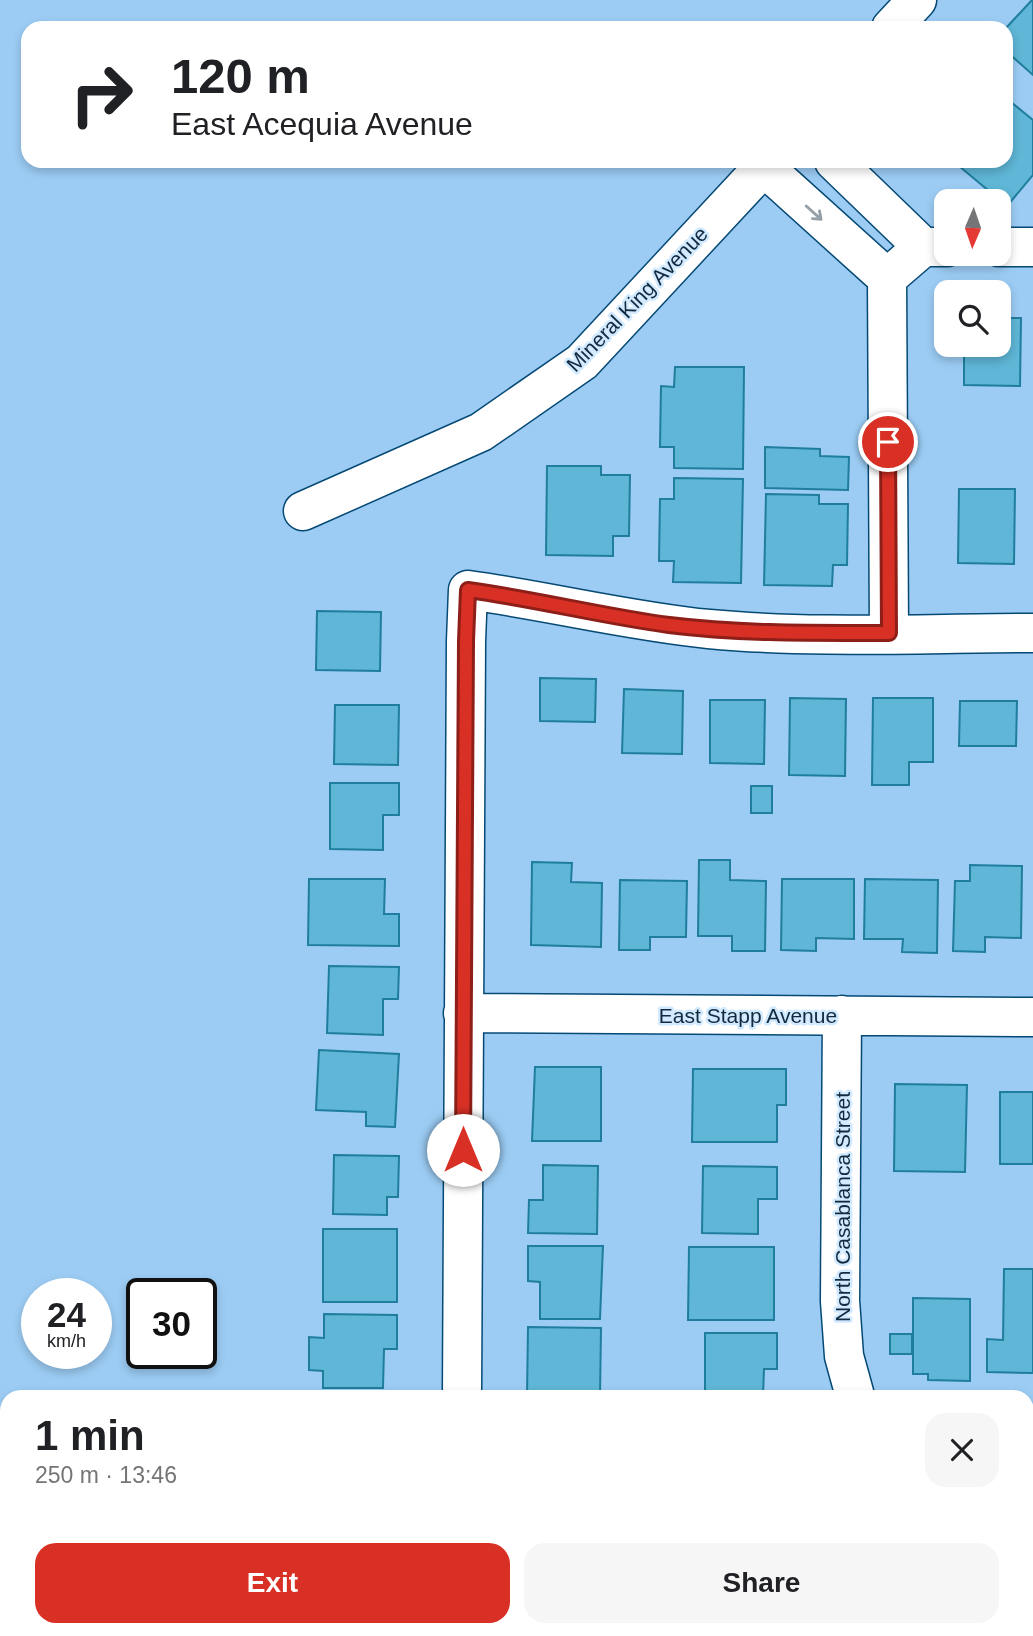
<!DOCTYPE html>
<meta charset="utf-8">
<style>
:root{--surface:#fff;--page:#f6f6f6;--text:#202124;--muted:#757577;--accent:#d93025}
body{margin:0;font-family:Arial,sans-serif;background:var(--page);color:var(--text);height:100vh;display:flex;flex-direction:column;font-size:26px;white-space:nowrap}
*{box-sizing:border-box;margin:0}
p{font-size:23px;color:var(--muted)}
.icon{flex:none;width:38px;height:38px;fill:none;stroke:currentColor;stroke-width:2;stroke-linecap:round;stroke-linejoin:round}
.map{position:relative;flex:1;overflow:hidden}
.details{position:absolute;left:0px;top:1390px;width:1034px;height:247px;display:flex;flex-direction:column;background:var(--surface);border-radius:21px 21px 0 0;box-shadow:0 4px 10px #0003}
.details>*{flex:none}
.guide{position:absolute;left:21px;top:21px;width:992px;height:147px;border-radius:21px;box-shadow:0 4px 10px #0003;background:#fff;color:var(--text);overflow:hidden}
.needle{width:46px;rotate:182deg}
.controls{position:absolute;left:934px;top:189px;display:grid;gap:14px}
.controls a{display:grid;place-items:center;width:77px;height:77px;border-radius:14px;background:var(--surface);box-shadow:0 4px 10px #0003;font-size:35px}
.speed{position:absolute;left:21px;top:1278px;display:flex;gap:14px;font-size:35px;font-weight:700;text-align:center}
.speed>*{display:grid;place-content:center;width:91px;height:91px;border-radius:50%;background:var(--surface);box-shadow:0 4px 10px #0003;line-height:1}
.speed small{font-size:18px;font-weight:400}
.speed .limit{border:4px solid #111;border-radius:10px;background:#fff;color:#111}
.pin{position:absolute;display:grid;place-items:center;width:60px;height:60px;color:#fff;margin:-30px;border:4px solid #fff;border-radius:50%;box-shadow:0 2px 7px #0007}
.me{position:absolute;width:77px;margin:-38px;rotate:0deg;stroke-linejoin:round;filter:drop-shadow(0 0 5px #0008)}
.turn{display:flex;align-items:center;gap:24px;height:147px;padding:0 35px;font-size:32px}
.turn .icon{width:91px;height:91px;stroke-width:2.5}
.turn b{display:block;font-size:49px;line-height:60px}
.round{display:grid;place-items:center;flex:none;width:74px;height:74px;border-radius:21px;background:var(--page)}
.summary{display:flex;align-items:center;justify-content:space-between;height:119px;padding:0 35px}
h1{font-size:42px;font-weight:600;line-height:52px}
.cta{display:flex;gap:14px;margin-top:auto;padding:14px 35px}
.cta a{flex:1;height:80px;border-radius:21px;background:var(--accent);color:#fff;font-size:28px;font-weight:600;line-height:80px;text-align:center}
.cta a+a{background:var(--page);color:var(--text)}
.map>svg:first-child{display:block}
</style>
<div class="map">
<svg width="1033" height="1636" viewBox="0 0 1033 1636">
<rect width="100%" height="100%" fill="#9cccf4"/>
<path fill="#8aa35a" d="M1027 1456 1033 1457V1636H857V1629H1027Z"/>
<path fill="#5fb6d6" stroke="#1f7e9d" stroke-width="2" d="M1032 0H1033V75L1006 51V28Z
M1006 98 1033 120V175L1007 206 953 161H1006Z
M999 318H1021L1020 386 964 385V345H999Z
M675 367H744L743 469 674 468V447H660L661 386 674 387Z
M765 447 820 449V456L849 457 848 490 765 488Z
M547 466H601V475H630L629 536H613V556L546 555Z
M674 478 743 479 741 583 673 582 674 561H659L660 499H674Z
M959 489H1015L1014 564 958 563Z
M766 494 819 495V504H848L847 565H833L832 586 764 585Z
M317 611 381 612 380 671 316 670Z
M540 678 596 679 595 722 540 721Z
M624 689 683 691 682 754 622 753Z
M790 698 846 699 845 776 789 775Z
M873 698H933V762H909V785H872Z
M710 700H765L764 764 710 763Z
M960 701H1017L1016 746H959Z
M335 705H399L398 765 334 764Z
M330 783H399V815H383V850L330 849Z
M751 786H772V813H751Z
M699 860H730V880L766 881 765 951H732V936H698Z
M532 862 572 863 571 882 602 883 601 947 531 945Z
M970 865 1022 866 1021 938 985 937V952L953 951 955 881H970Z
M309 879H385L384 914H399V946L308 945Z
M782 879H854V939L816 938V951L781 950Z
M865 879 938 880 937 953 902 952 903 939H864Z
M620 880 687 881 686 937H650V950H619Z
M329 966 399 967 398 999H383V1035L327 1033Z
M319 1050 399 1054 395 1127 366 1126V1112L316 1110Z
M535 1067H601V1141H532Z
M693 1069H786V1105H777V1142H692Z
M895 1084 967 1085 965 1172 894 1171Z
M1000 1092H1033V1164H1000Z
M334 1155 399 1156 398 1197H387V1215L333 1214Z
M543 1165 598 1166 597 1234 528 1233 529 1200H543Z
M703 1166 777 1167V1199H758V1234L702 1233Z
M323 1229H397V1302H323Z
M528 1246H603L600 1319H540V1282L528 1281Z
M689 1247H774V1320H688Z
M1004 1269H1033V1373L987 1372V1339L1003 1340Z
M913 1298 970 1299V1381L928 1380V1374H913Z
M324 1314 397 1315V1349H384L383 1388H323V1371L309 1370V1337L324 1338Z
M528 1327 601 1328 600 1396H527Z
M705 1333H777V1369H764L763 1396H705Z
M890 1334H912V1354H890Z
M321 1629H394V1636H321Z
M537 1629H616V1636H537Z
M701 1629H758V1636H701Z"/>
<g fill="none" stroke-linecap="round" stroke-linejoin="round">
<defs>
<path id="minor" d="M891 28 917 0
M834 161 923 247
M764 167 887 278
M999 247H1033
M303 511 481 432 582 362 769 161
M889 633 887 278 923 247H947
M463 1013 1033 1017
M842 1015 840 1301 844 1356 855 1396
M462 1396 466 641 468 590C549 601 628 621 709 629 816 639 926 633 1033 633
M1027 1438H1033
M460 1636V1629
M832 1636 833 1629"/>
</defs>
<use href="#minor" stroke="#054975" stroke-width="41"/>
<path stroke="#729bbd" stroke-width="4.5" stroke-dasharray="5 3.5" stroke-linecap="butt" d="M1027 1585 1033 1587
M959 1629 961 1636"/>
<use href="#minor" stroke="#fff" stroke-width="38"/>
</g>
<defs><path id="oneway-shaft" d="M-6 0H5M1.5-3L5.5 0L1.5 3" fill="none" stroke-width="1.6" stroke-linecap="round" stroke-linejoin="round" transform="scale(1.75)"/></defs>
<use stroke="#949fa8" href="#oneway-shaft" transform="translate(814 213) rotate(42)"/>
<g fill="none" stroke-linecap="round" stroke-linejoin="round">
<defs>
<path id="route" d="M463 1150 466 641 468 590C535 599 602 616 669 625 742 634 816 633 889 633L888 442"/>
</defs>
<use href="#route" stroke="#8d1f18" stroke-width="18"/>
<use href="#route" stroke="#d93025" stroke-width="12"/>
</g>
<g text-anchor="middle" dominant-baseline="central" stroke-width="5" stroke-linejoin="round" paint-order="stroke">
<g font-size="21" fill="#112a3e" stroke="#d2eaff">
<text transform="translate(637 299) rotate(-46)">Mineral King Avenue</text>
<text x="748" y="1015">East Stapp Avenue</text>
<text transform="translate(842 1207) rotate(-90)">North Casablanca Street</text>
</g>
</g>
</svg>
<div class="controls">
<a><svg class="needle" viewBox="-14 -14 28 28"><path d="M0-13l5 13h-10z" fill="#e53935"/><path d="M0 13l5-13h-10z" fill="#757577"/></svg></a>
<a><svg class="icon" aria-label="search" viewBox="0 0 24 24"><circle cx="10" cy="10" r="6"/><path d="M15 15l6 6"/></svg></a>
</div>
<div class="speed"><div>24<small>km/h</small></div><div class="limit">30</div></div>
<div class="pin" style="left:888px;top:442px;background:#d93025"><svg class="icon" aria-label="arrive" viewBox="0 0 24 24"><path d="M6 21V4h12l-3 4 3 4H6"/></svg></div>
<svg class="me" style="left:463px;top:1150px" viewBox="-20 -20 40 40"><circle r="19" fill="#fff"/><path d="M0-13L10 11 0 6-10 11z" fill="#d93025"/></svg>
<div class="guide">
<div class="turn"><svg class="icon" aria-label="right" viewBox="0 0 24 24"><path d="M7 20v-9h11M14 6l5 5-5 5"/></svg><div><b>120 m</b>East Acequia Avenue</div></div>
</div>
<section class="details">
<div class="summary"><div><h1>1 min</h1><p>250 m · 13:46</p></div><a class="round"><svg class="icon" aria-label="close" viewBox="0 0 24 24"><path d="M6 6l12 12M18 6L6 18"/></svg></a></div>
<div class="cta"><a>Exit</a><a>Share</a></div>
</section>
</div>
